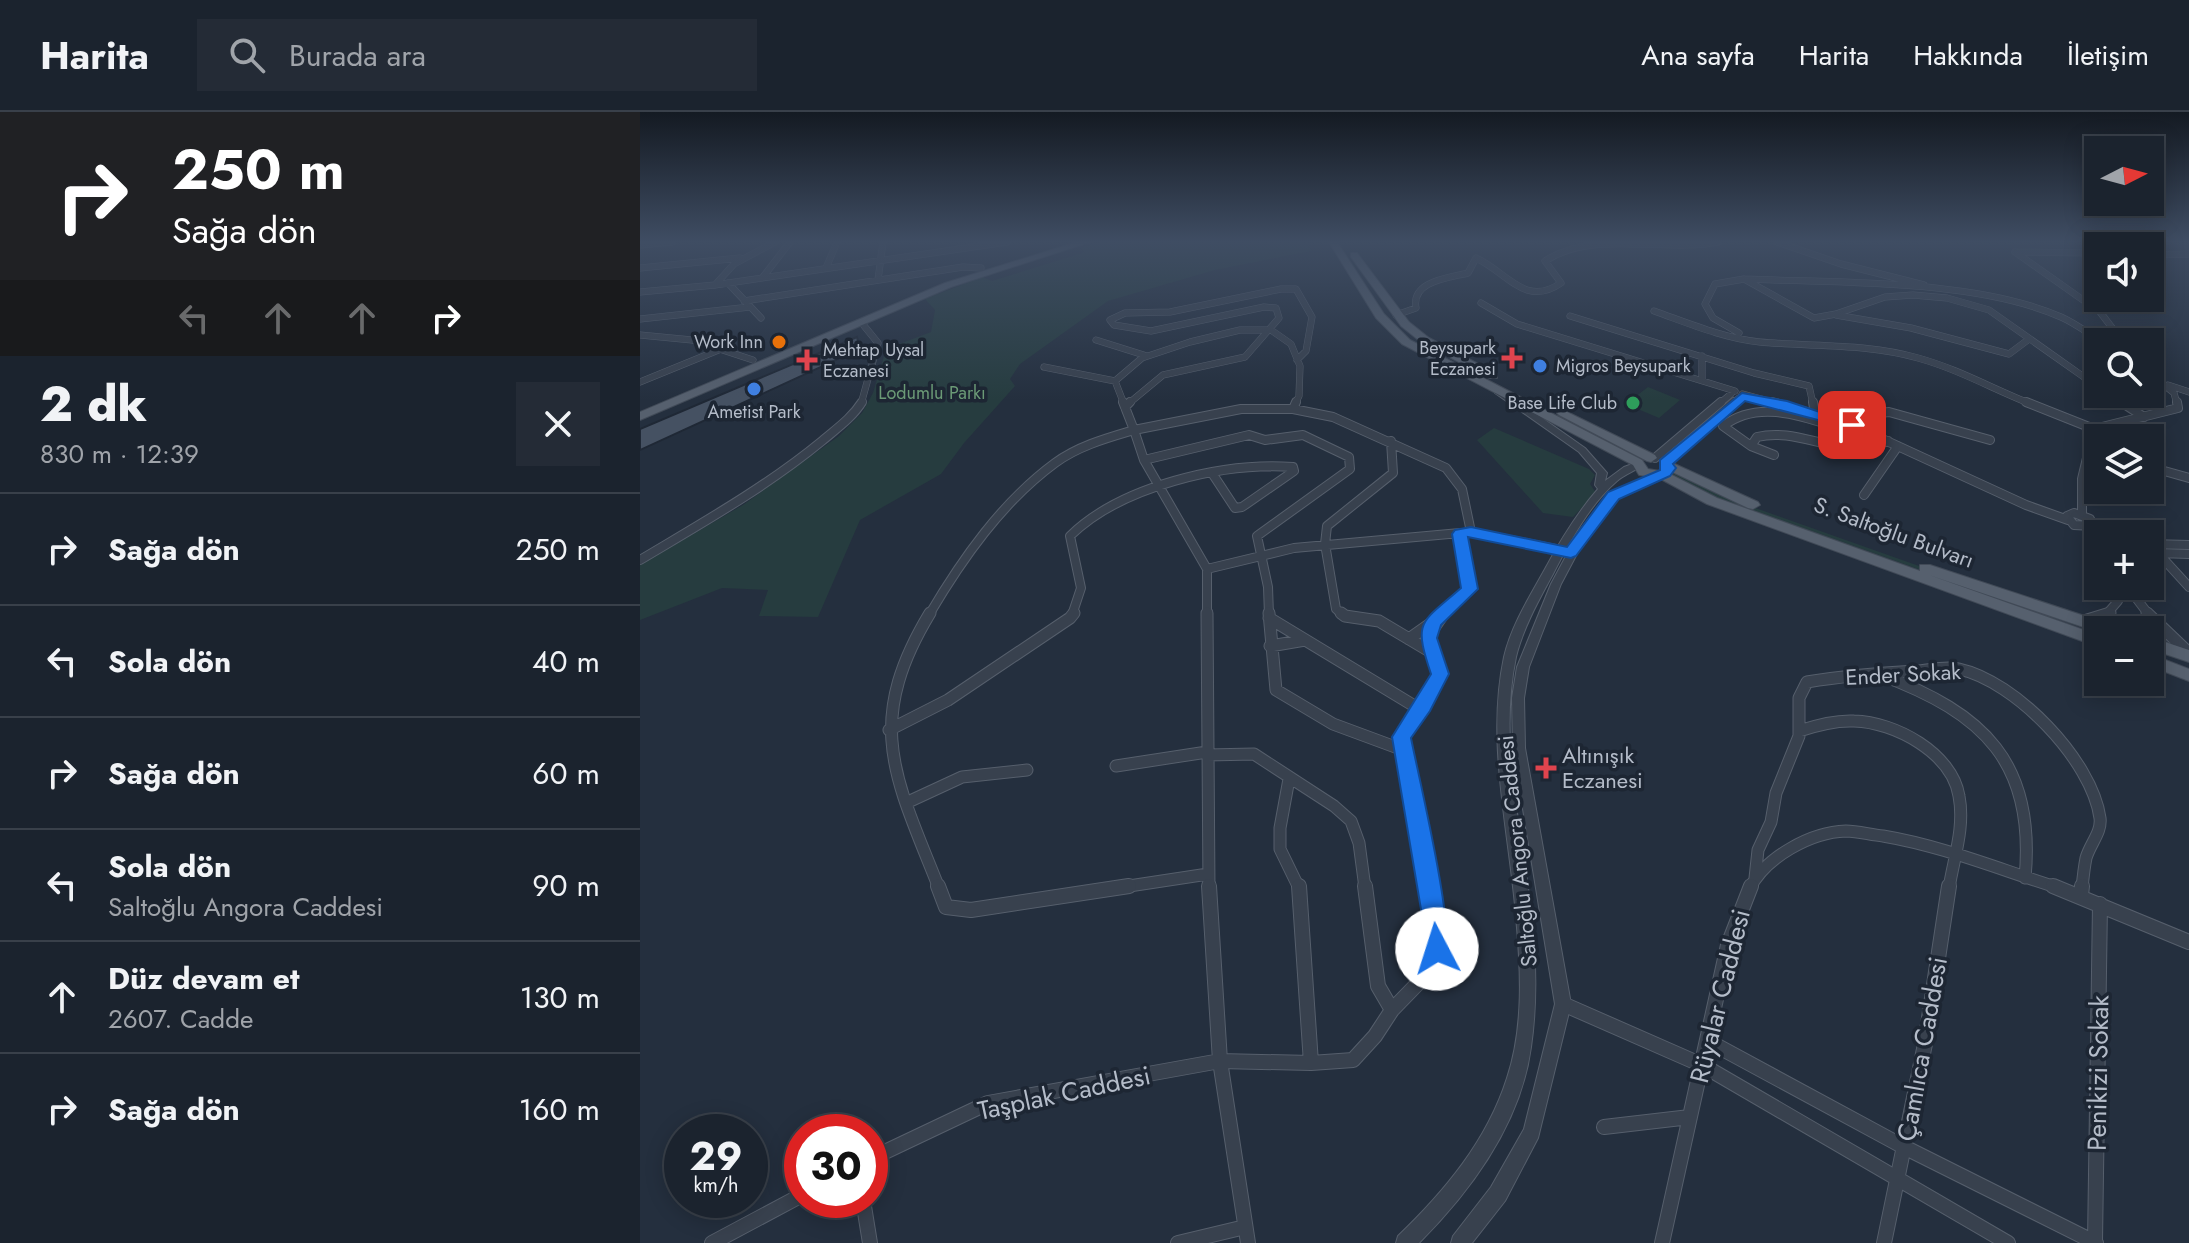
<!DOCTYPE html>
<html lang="tr">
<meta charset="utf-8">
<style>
:root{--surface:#1b232e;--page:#242b36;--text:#f1f3f6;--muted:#a0a4aa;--line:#39404a}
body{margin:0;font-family:Jost,sans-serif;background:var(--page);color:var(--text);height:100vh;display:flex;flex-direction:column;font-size:30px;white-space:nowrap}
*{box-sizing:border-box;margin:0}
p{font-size:26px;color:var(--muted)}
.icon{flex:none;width:44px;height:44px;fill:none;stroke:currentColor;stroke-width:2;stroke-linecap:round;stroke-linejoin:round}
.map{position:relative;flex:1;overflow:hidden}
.panel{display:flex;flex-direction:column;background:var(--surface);width:640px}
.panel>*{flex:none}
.top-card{background:#202124;color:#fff;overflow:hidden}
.needle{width:52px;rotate:84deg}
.buttons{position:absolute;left:1444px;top:24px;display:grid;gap:16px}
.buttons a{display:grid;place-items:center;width:80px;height:80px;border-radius:0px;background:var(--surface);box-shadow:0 4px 20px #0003,0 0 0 2px var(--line);font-size:40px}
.speed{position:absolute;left:24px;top:1002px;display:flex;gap:16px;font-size:40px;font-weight:700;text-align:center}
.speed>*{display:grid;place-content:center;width:104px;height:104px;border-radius:50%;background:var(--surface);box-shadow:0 4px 20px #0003,0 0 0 2px var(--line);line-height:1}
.speed small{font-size:20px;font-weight:400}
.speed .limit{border:12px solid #d22;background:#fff;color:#111}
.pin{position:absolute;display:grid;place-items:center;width:68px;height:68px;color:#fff;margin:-34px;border-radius:16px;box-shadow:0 4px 12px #0006}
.me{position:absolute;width:88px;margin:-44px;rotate:355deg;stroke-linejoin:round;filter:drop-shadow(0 0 6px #0008)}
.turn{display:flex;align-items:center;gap:28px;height:168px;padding:0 40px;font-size:36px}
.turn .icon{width:104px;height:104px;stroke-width:2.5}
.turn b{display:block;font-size:56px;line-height:68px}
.lanes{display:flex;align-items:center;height:76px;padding:0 40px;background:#0003;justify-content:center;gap:40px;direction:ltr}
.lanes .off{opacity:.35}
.round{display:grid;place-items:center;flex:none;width:84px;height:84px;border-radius:0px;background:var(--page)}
.headline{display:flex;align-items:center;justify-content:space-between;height:136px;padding:0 40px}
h1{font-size:48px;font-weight:800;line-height:60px}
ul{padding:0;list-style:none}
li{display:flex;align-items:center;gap:24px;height:112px;padding:0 40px;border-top:2px solid var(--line)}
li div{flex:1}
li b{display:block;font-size:30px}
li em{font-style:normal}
header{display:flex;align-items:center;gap:48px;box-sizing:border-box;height:112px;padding:0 40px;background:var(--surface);border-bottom:2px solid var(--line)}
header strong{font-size:38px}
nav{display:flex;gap:44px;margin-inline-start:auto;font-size:28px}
.search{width:560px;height:72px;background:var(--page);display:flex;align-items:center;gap:20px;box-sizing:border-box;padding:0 28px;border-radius:0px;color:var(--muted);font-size:30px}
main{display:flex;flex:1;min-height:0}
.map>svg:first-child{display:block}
</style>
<header>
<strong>Harita</strong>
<div class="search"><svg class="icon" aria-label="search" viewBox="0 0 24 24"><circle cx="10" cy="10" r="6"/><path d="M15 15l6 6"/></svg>Burada ara</div>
<nav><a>Ana sayfa</a><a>Harita</a><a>Hakkında</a><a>İletişim</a></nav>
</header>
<main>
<section class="panel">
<div class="top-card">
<div class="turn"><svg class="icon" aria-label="right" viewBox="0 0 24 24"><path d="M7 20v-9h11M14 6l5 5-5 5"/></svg><div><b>250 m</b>Sağa dön</div></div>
<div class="lanes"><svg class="icon off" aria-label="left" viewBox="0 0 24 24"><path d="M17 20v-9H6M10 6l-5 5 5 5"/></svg><svg class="icon off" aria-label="ahead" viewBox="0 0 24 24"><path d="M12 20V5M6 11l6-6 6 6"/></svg><svg class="icon off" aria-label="ahead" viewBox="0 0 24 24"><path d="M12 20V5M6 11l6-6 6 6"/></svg><svg class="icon" aria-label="right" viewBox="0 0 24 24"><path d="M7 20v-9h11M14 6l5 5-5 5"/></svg></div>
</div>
<div class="headline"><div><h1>2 dk</h1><p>830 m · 12:39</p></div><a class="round"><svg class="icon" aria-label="close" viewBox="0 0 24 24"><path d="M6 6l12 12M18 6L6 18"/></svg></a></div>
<ul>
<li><svg class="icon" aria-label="right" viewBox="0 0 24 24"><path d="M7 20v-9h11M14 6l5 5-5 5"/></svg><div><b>Sağa dön</b></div><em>250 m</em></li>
<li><svg class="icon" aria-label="left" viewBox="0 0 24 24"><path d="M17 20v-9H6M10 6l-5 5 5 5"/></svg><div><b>Sola dön</b></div><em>40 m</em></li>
<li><svg class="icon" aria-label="right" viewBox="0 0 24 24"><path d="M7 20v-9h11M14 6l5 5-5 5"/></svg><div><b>Sağa dön</b></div><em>60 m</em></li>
<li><svg class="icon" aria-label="left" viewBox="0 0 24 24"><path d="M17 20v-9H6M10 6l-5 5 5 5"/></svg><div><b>Sola dön</b><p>Saltoğlu Angora Caddesi</p></div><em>90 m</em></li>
<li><svg class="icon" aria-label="ahead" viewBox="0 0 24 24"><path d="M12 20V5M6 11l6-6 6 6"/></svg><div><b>Düz devam et</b><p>2607. Cadde</p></div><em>130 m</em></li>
<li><svg class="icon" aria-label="right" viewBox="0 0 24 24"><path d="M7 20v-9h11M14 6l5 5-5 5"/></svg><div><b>Sağa dön</b></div><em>160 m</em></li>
</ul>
</section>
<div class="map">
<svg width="1549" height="1131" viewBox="0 0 1549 1131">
<rect width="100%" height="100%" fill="#242f3e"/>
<path fill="#263c3f" d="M459 130H668L671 139 575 158 468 189 380 252 370 267 375 274 324 331 301 362 220 408 178 505 119 504 128 478 82 476 0 508V453L103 393 199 324 222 301 233 281 246 237 291 220 295 198 285 187 342 165 352 169 445 140 440 136Z
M1008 275 1040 288 1019 306 986 292Z
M854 316 949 357 955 363 950 372 956 381 933 405 903 401 837 328Z
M1033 359 1107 393 1460 518 1458 521 1067 382 1030 363Z"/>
<path fill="#455162" stroke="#1f2835" stroke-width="2" d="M217 225 220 237 0 338V317Z"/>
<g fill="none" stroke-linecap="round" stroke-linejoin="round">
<defs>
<path id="minor-far3" d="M1137 130 1201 152 1284 173
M0 133 32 130
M1375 140 1460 200 1483 230
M1375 140 1458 141
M1510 143 1549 142
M0 156 100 146
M186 156 197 130
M123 165 150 130
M238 168 243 130
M88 171 121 206
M75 173 94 152 135 130
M0 180 75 173 367 130
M104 189 323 155 341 156
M841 191 877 212 1095 279
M1014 199C1048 211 1083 226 1120 230 1172 235 1226 231 1278 246 1318 257 1353 277 1391 292
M756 203 776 196C771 169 808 166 828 161L836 146C867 160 885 196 921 171L905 149C954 117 1023 141 1078 130
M1196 203 1271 216 1369 242 1389 227
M930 204 1114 261 1169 274 1173 292
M0 207 110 195
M221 210 238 231 221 292
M1099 221 1073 206 1065 192 1075 172 1104 167
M0 223 52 228 113 248
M456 228 507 244
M1062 244V268
M404 255 475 269
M1510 262 1534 281 1537 292
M0 270 81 237
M1528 273 1549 280
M1458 275 1349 198 1307 186 1273 183 1245 185 1196 202 1174 206 1104 167C1198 171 1335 167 1421 205 1435 211 1449 222 1463 230
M1102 282 1139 292
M1468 282 1484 292
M484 292 475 269 502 246 550 230 600 218H631L651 232 660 254 659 284 655 292
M488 292 523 263 605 245 639 206 636 196 624 195 511 219 474 213 470 208 485 201 530 200 641 177H656L672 205 666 239 657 248
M1079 292 1091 282
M1092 292 1099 286"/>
<path id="minor-far2" d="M1132 290 1212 313 1386 393 1428 408
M1173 290 1175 302
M1386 290 1454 317 1538 296 1537 290
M1481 290 1504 305
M485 295 490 290
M653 297 656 290
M1217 315 1224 303 1249 300 1350 328
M1111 334 1083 314C1117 288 1159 303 1196 315
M1134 343 1111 334 1117 325C1162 314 1199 350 1248 329
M1015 346 1081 290
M504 348 609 323 625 328 663 323 709 345 710 357 617 424 628 475 629 503
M1025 351 1094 290
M1510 355 1549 366
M1224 383 1258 334
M1434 401 1450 407 1453 414 1434 413 1427 404Z
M1442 403V367L1454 317
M1447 416 1458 431
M1510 432 1549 433
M1549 442 1518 441 1549 475
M0 448C62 411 126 375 182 329 196 317 212 306 222 290
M567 457 654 436 831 420
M1487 474 1509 503
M289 503C322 447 362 390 415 351 438 334 467 326 494 318L483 290
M432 503 441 476 430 424C481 374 583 350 653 355L654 359 602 395 595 396 572 361
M567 503V457L504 348 494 318 601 297H653L693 305 806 356 822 377 831 420 920 438
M703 503 696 497 685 432 687 414 753 361 751 329
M802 503 830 477 820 422
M1466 503 1478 489V474"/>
<path id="minor-far1" d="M290 501C223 612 255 665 299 776
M567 501 569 776
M629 501 636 578 693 612 766 639
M701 501 705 504 739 509 791 540 800 562 784 594 761 625 790 776
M1507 501 1549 541
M629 506 781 598
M1444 509 1470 501
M769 527 793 510
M630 534 665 528
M791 540V520L804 501
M1241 563C1344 601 1396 651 1385 766
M249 618 308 588 430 506 434 501
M1159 619C1177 613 1195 608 1214 609 1255 610 1312 641 1319 684 1325 715 1314 745 1309 776
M567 643 614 642 694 694 711 709 719 731 725 776
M476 654 567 640
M649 667 640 716V737L659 776
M268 690 322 665 387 658
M1115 766 1118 738 1131 710 1136 681 1159 624V586L1167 570C1203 564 1239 561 1276 559 1290 558 1306 554 1319 557 1375 569 1452 648 1460 706 1462 720 1450 732 1446 746 1444 756 1443 766 1442 776
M476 776 568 762
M1110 776C1126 745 1171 720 1206 719 1218 719 1231 723 1243 724 1303 734 1361 758 1419 776"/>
<path id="minor" d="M298 774 306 795 331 798 489 774
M569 774 580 949 608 1131
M659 774 671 951
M725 774 738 874 752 898
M1413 774 1549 830
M1441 783 1442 774
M923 892 1062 953 1368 1131
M1068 929 1264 1035 1456 1131
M964 1015 1050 1005
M230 1047 348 991 580 949 671 951 713 948 735 924 752 898 786 863 797 837 789 774
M223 1088 230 1131
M1455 1130 1460 792
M72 1131 162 1083
M538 1131 605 1115
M1022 1131 1088 833 1111 774
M1244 1131 1285 932 1309 774"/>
<path id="tertiary" d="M855 277H861L945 336 967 361 965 369 984 355 998 350 1003 353C995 359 985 362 977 369 950 392 930 429 913 462 899 488 883 516 876 545 859 626 880 710 890 791 896 839 898 887 891 935 881 1011 831 1079 779 1131H756L758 1124C804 1080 847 1029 867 966 884 915 881 858 876 804 869 719 846 630 864 545 871 514 890 484 905 457 920 429 937 401 958 377L955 373 957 361 939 340 855 281Z
M1018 360 1021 361V365L977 385 948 421 921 472 889 555 884 586 885 636 931 892 898 1026 865 1089 832 1131H811L813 1124 851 1075 884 1017 915 892 873 636 872 586 877 555 911 472 940 418 971 381Z"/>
<path id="primary" d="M437 130H450L311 175 0 308V300L305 171Z
M689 130H697L744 202 770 228 1002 348 1008 357 1026 360 1077 386 1280 459V453H1290L1475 514 1478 518 1458 520 1289 463 1458 523V535L1453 533 1067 392 1019 366 999 363 993 353 762 232 736 206Z
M711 141H717L769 210 789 226 857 262V266H849L781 230 761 214 711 145Z
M923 298 1015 343 1017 346 1011 350 1007 349 919 303 917 301Z
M1028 349 1118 390 1120 393 1113 397 1108 396 1024 356 1022 353Z
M1510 525 1549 538V550L1510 537Z
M1510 542 1549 557V569L1510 554Z"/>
</defs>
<use href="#minor-far3" stroke="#565f6c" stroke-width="7"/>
<use href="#minor-far2" stroke="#565f6c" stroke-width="10"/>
<use href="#minor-far1" stroke="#565f6c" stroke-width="13"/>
<use href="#minor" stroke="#565f6c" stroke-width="16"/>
<use href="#tertiary" stroke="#565f6c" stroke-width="2"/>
<use href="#primary" stroke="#414a57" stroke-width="2"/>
<use href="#minor-far3" stroke="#38414e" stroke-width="6"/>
<use href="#minor-far2" stroke="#38414e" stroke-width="8"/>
<use href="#minor-far1" stroke="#38414e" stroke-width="11"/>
<use href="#minor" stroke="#38414e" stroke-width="14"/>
<use href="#tertiary" fill="#38414e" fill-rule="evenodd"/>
<use href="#primary" fill="#56606e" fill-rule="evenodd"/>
</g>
<linearGradient id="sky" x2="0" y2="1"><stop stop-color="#141a22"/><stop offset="0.45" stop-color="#3f4d63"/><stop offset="1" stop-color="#3f4d63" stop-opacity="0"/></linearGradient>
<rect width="1549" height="288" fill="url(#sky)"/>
<path fill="#1a73e8" stroke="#114b97" stroke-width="2" d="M1102 281 1147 289 1219 313 1212 317 1105 289 1033 352 1036 356 1030 364 979 387 936 444 931 446 828 425 838 477 801 513 797 526 809 562 790 599 771 626C778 662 816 820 805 845L797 848 789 845 752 625 791 562C773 508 780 512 821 476L812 422 815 418 831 415 927 435 968 380 1020 358V348Z"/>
<circle fill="#e8710a" stroke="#1d2633" stroke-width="3" cx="139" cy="230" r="8"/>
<g fill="#e0444e" stroke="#1d2633" stroke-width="3">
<path d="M868 234h8v8h8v8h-8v8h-8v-8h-8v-8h8z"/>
<path d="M163 236h8v8h8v8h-8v8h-8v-8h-8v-8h8z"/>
<path d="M902 644h8v8h8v8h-8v8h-8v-8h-8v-8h8z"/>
</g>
<g fill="#3f7fe0" stroke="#1d2633" stroke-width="3">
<circle cx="900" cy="254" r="8"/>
<circle cx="114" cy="277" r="8"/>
</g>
<circle fill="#2e9e5b" stroke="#1d2633" stroke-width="3" cx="993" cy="291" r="8"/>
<g text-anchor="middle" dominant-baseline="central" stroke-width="7" stroke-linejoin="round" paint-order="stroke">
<g font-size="18" fill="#b4bcc9" stroke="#1d2633" text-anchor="end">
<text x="123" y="230">Work Inn</text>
<text x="856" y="236">Beysupark<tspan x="856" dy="21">Eczanesi</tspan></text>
<text x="183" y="238" text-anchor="start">Mehtap Uysal<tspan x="183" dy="21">Eczanesi</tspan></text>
<text x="916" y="254" text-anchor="start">Migros Beysupark</text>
<text x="977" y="291">Base Life Club</text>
<text x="114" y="300" text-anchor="middle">Ametist Park</text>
</g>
<g font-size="18" fill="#6b9a76" stroke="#1d2633">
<text x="292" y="281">Lodumlu Parkı</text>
</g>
<g font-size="22" fill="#b4bcc9" stroke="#1d2633">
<text transform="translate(1254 420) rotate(20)">S. Saltoğlu Bulvarı</text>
<text transform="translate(1263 562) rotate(-3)">Ender Sokak</text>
<text transform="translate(877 739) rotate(-96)">Saltoğlu Angora Caddesi</text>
</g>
<g font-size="22" fill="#b4bcc9" stroke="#1d2633" text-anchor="start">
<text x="922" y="643">Altınışık<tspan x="922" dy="25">Eczanesi</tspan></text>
</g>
<g font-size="26" fill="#b4bcc9" stroke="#1d2633">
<text transform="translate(1080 884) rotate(-76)">Rüyalar Caddesi</text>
<text transform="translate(1282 937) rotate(-80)">Çamlıca Caddesi</text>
<text transform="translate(1458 961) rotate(-89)">Penikizi Sokak</text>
<text transform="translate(424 981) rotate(-12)">Taşplak Caddesi</text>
</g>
</g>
</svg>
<div class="buttons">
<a><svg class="needle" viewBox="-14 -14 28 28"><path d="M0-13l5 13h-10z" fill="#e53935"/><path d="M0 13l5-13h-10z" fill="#a0a4aa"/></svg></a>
<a><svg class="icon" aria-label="sound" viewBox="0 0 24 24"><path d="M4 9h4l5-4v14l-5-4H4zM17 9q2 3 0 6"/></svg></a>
<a><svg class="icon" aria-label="search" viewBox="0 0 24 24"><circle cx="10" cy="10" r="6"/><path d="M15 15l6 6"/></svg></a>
<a><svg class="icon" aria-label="layers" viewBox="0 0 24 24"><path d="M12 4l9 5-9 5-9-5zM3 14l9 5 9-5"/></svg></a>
<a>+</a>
<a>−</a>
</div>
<div class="speed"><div>29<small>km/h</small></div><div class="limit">30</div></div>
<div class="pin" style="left:1212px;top:313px;background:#d93025"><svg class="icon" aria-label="arrive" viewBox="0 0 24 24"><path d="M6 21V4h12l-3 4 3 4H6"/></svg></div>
<svg class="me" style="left:797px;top:837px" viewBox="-20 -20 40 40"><circle r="19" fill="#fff"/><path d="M0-13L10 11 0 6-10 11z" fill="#1a73e8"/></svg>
</div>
</main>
